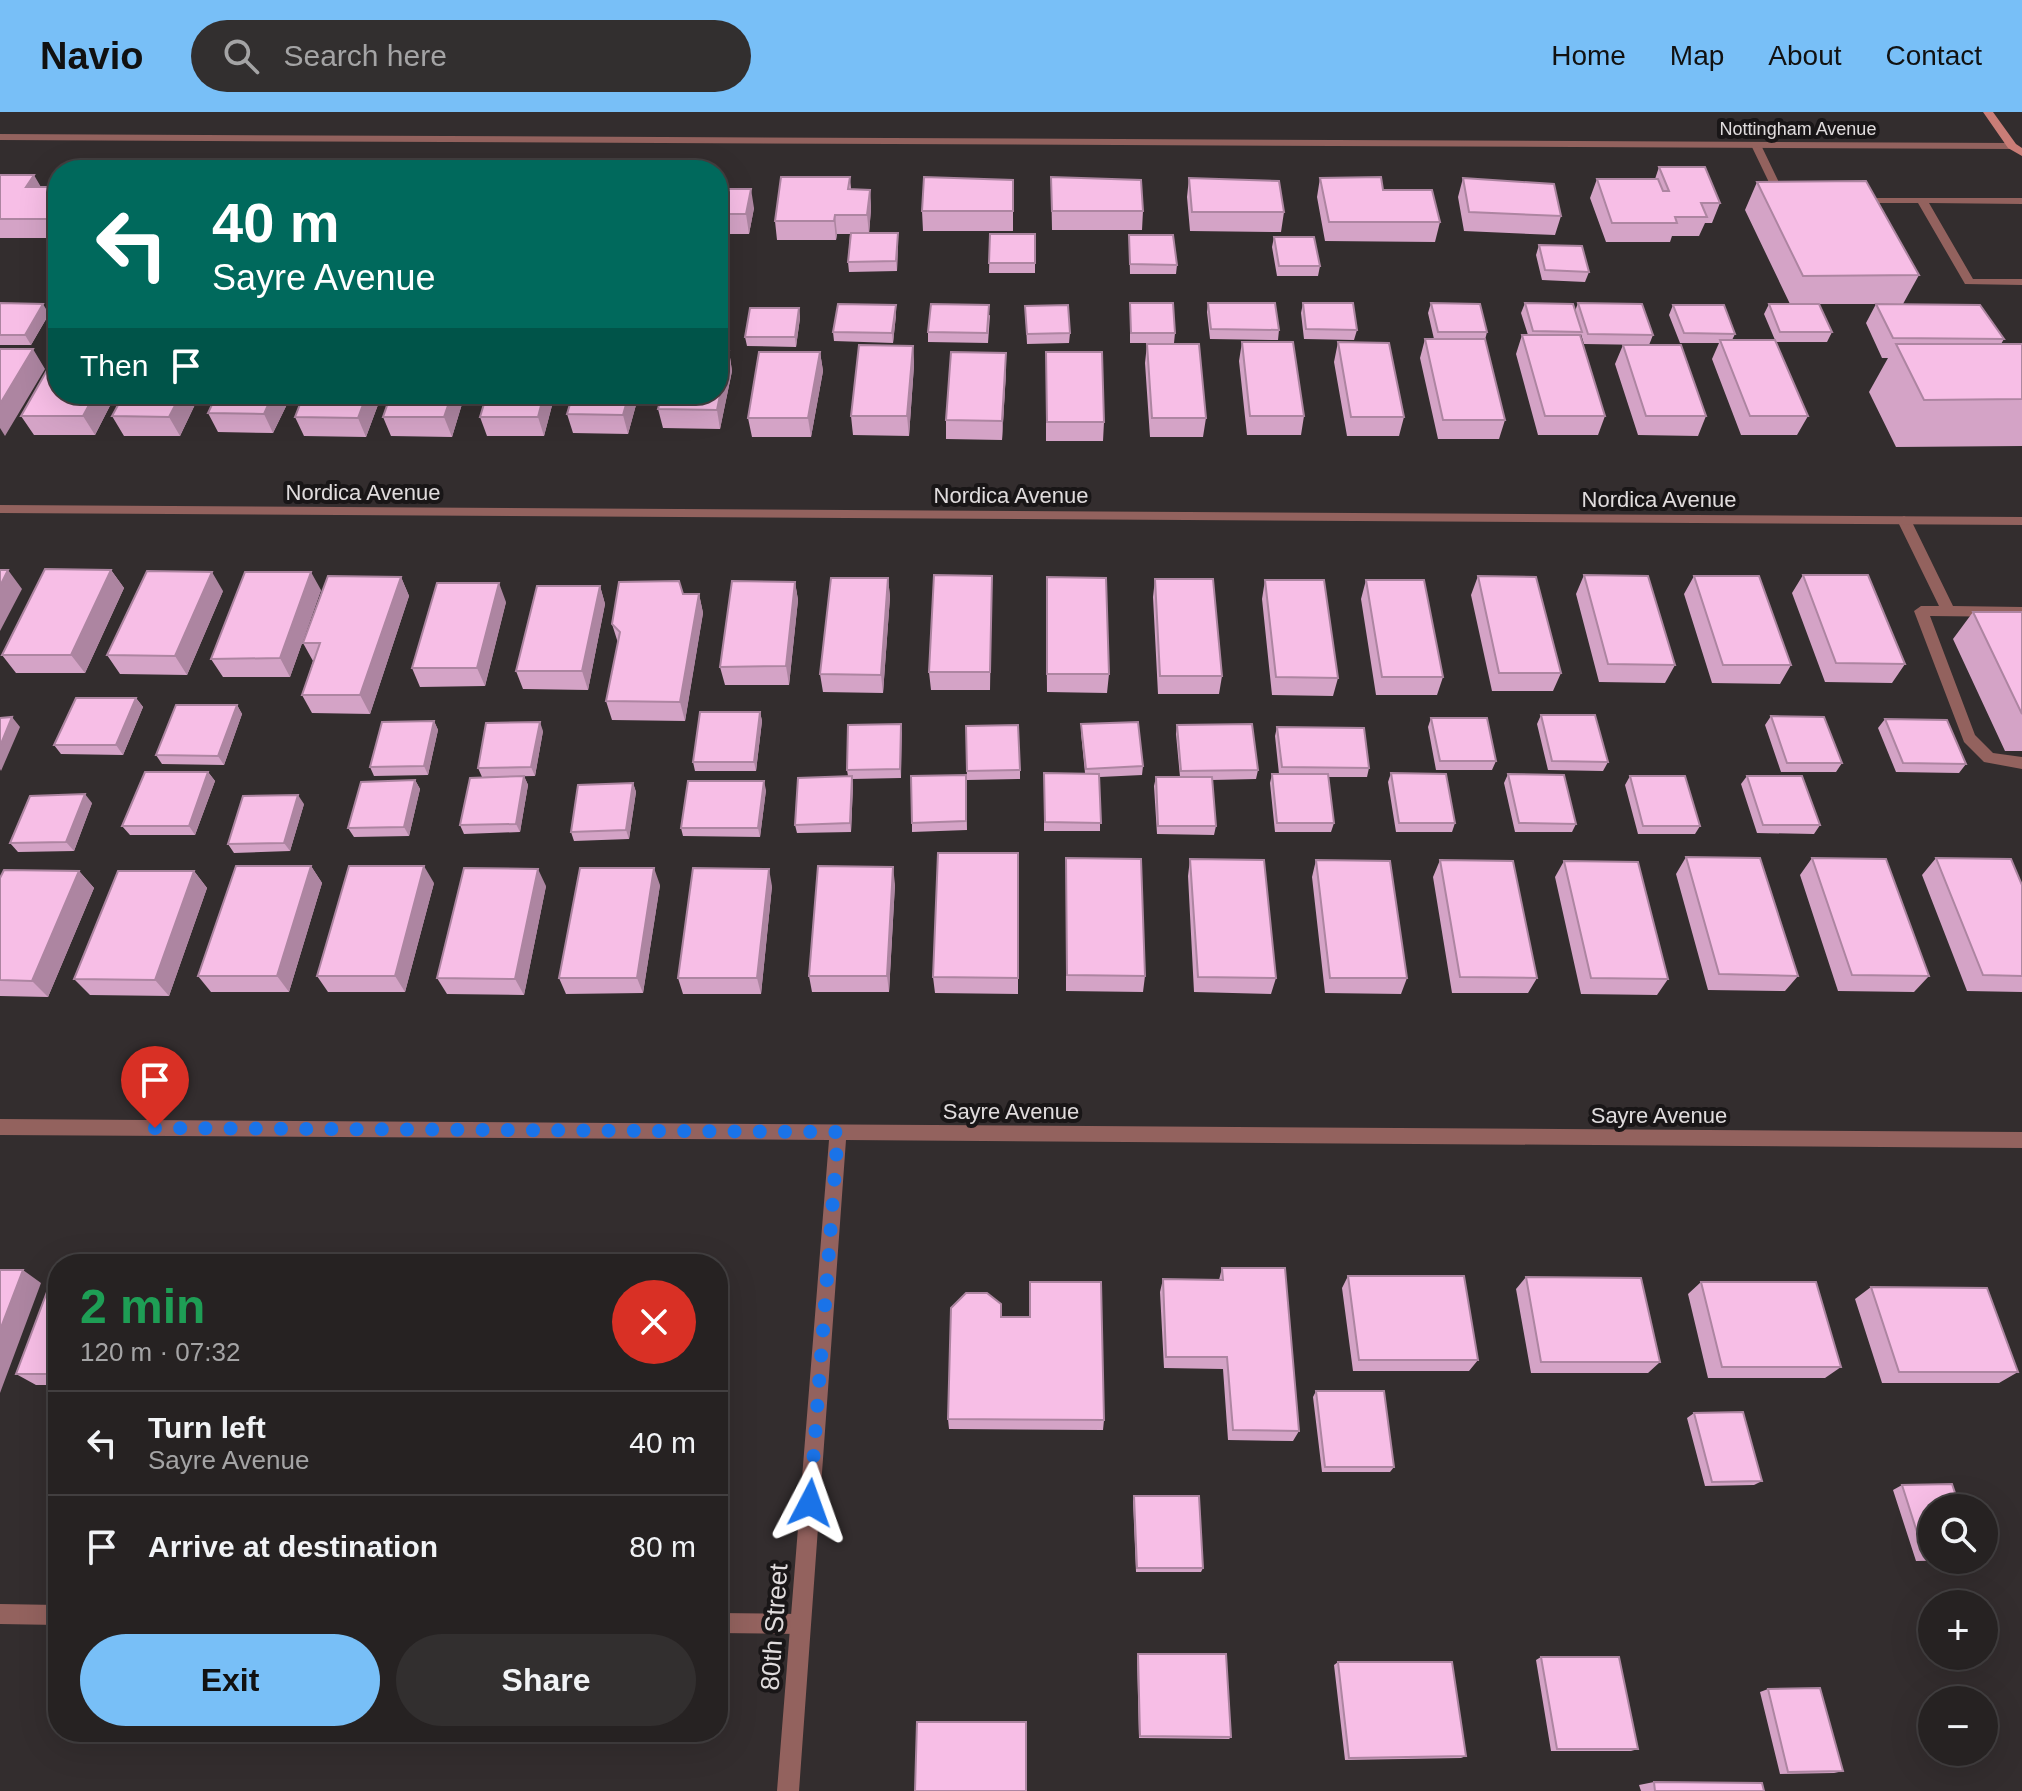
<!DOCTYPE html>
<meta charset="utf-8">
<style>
:root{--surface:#262222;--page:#322f2f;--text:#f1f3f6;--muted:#a4a4a5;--line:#423f40;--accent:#78bff7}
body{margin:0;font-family:Helvetica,sans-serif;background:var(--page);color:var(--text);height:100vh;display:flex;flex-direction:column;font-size:30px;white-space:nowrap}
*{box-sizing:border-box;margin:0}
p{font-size:26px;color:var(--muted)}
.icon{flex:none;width:44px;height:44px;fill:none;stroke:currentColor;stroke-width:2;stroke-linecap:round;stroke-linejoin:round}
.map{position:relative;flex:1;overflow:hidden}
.drawer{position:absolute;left:48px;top:1142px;width:680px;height:488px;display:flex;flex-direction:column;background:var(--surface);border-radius:32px;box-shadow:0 8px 32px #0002,0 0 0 2px var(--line)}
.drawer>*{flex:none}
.banner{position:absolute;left:48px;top:48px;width:680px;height:244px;border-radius:32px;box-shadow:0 8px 32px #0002,0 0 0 2px var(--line);background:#00695c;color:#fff;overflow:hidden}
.controls{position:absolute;left:1918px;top:1382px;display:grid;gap:16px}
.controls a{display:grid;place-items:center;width:80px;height:80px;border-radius:50%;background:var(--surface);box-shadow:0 8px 32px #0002,0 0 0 2px var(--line);font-size:40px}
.pin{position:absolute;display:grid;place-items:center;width:68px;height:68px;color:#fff;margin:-82px -34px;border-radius:50% 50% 50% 0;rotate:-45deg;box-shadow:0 0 8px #0007}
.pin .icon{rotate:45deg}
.me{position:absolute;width:88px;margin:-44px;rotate:4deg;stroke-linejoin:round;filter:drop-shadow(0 0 6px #0008)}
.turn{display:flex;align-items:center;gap:28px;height:168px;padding:0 32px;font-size:36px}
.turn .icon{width:104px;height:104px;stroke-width:2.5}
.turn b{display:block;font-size:56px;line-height:68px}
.then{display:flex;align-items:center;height:76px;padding:0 32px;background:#0003;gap:16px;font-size:30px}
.round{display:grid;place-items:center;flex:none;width:84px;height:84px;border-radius:42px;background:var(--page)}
.headline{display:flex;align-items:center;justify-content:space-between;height:136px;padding:0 32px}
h1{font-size:48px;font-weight:800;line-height:60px;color:#1e9e55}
.primary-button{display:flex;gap:16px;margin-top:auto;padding:16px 32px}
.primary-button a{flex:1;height:92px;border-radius:48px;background:var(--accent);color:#111;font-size:32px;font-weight:800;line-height:92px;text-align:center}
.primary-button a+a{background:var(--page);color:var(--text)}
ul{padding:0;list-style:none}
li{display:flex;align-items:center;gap:24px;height:104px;padding:0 32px;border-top:2px solid var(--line)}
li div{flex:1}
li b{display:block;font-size:30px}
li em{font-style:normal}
header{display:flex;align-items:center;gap:48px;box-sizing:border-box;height:112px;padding:0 40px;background:var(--accent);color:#111}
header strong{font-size:38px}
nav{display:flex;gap:44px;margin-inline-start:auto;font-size:28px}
.search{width:560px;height:72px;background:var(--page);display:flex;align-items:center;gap:20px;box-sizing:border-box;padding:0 28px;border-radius:44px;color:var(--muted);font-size:30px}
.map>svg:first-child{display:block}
</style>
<header>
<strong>Navio</strong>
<div class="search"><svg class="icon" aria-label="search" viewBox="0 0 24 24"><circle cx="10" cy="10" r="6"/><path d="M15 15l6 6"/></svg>Search here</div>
<nav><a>Home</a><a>Map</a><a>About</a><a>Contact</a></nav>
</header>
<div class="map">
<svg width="2022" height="1679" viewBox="0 0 2022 1679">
<rect width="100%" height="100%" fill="#332d2e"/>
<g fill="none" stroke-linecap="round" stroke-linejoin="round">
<path fill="#93625e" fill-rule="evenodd" d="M1756 30 1761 33 1787 87 1786 89 1777 87 1751 33Z
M1852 86H2022V92L1929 91 1973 167H2022V173L1965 172 1918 91H1856L1851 88Z
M1904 404 1911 408 1953 494 2022 495V505L1930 504 1975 623 1993 641 2022 645V657L1984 650 1964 630 1914 499 1921 494H1939L1897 408Z
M0 1492 58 1493V1513L0 1512Z
M718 1501 801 1502 808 1505 811 1512 808 1519 801 1522 718 1521Z"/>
<path fill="#93625e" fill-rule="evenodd" d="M0 22 2012 31 2017 34 2012 37 0 28Z
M0 393 2022 405V413L0 401Z
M0 1007 2022 1020V1036L846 1028 799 1679H777L829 1028 0 1023Z"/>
<path fill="#ca7d77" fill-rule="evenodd" d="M1983 0H1993L2016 32 2022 36V44L2008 36Z"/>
</g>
<path fill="#d4a3c6" d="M1659 55 1720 91 1712 111H1705L1699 124H1672L1670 130H1606L1590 86 1597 67H1655Z
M0 63 41 75H58V126H0Z
M850 65 851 77 870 78 871 97 869 121 898 130 897 159 849 160 848 150 850 122H837L836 128H777L775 109Z
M1051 65 1143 99 1142 118H1052Z
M1189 66 1284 100 1281 120 1190 119 1187 85Z
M1320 66 1383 78 1440 110 1435 130 1325 129 1317 85Z
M1463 66 1561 104 1555 123 1464 119 1458 85Z
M1013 68V119H923L922 99Z
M1757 70 1919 163 1903 192H1790L1745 98Z
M718 77 754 96 749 122H720L718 128Z
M990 122H1035V161H989Z
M1129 123 1177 153 1176 162H1130Z
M1274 125 1320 154 1318 164H1277L1272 135Z
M1539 133 1589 160 1585 170 1542 168 1536 143Z
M0 191 49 202 31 233H0Z
M1130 191 1175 221 1174 231H1130Z
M1208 191 1279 218 1278 228 1210 227 1207 200Z
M1303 191 1357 218 1354 228 1304 227 1301 201Z
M1431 191 1487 220 1485 228 1505 308 1499 327H1438L1420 246 1425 227H1434L1428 201Z
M1525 191 1575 199 1578 191 1653 223 1649 233 1584 232 1581 222 1580 223 1605 304 1598 323H1538L1516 242 1522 223H1528L1521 201Z
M1769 192 1832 220 1827 230H1776L1808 304 1797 323H1741L1712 247 1719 231H1680L1669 203 1673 193 1735 222 1732 228H1775L1764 202Z
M1876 192 2004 227 2001 232H2022V334L1896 335 1869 280 1888 246H1882L1866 211Z
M1025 194 1070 221 1069 231 1027 232Z
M799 196 800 206 796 235 747 234 745 225Z
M896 203 893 231 834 229 833 220Z
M990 203 988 231 928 230V220Z
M1242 230 1304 304 1301 323H1247L1239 249Z
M1338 230 1404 305 1399 324H1347L1334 250Z
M1147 232 1206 306 1203 325H1150L1145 251Z
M1623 233 1706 304 1698 324 1638 323 1615 252Z
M913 234 914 253 909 324 853 323 851 304Z
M729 239 732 259 720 317 663 316 658 297Z
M820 240 823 259 811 325H752L748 306Z
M1046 259 1104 310 1103 329H1046Z
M1006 260 1002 328 946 327V308Z
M58 282H116L95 323H34L21 304Z
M200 282 180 324H124L112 304Z
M217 282H292L273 321 218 320 208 301Z
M382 282 366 325 304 324 295 305Z
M391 282H465L452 325 391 324 383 305Z
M487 282H555L544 324H487L480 305Z
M639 282 628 322 573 321 567 302Z
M111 458 124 476 85 561H16L2 543Z
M1584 463 1675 553 1665 571 1599 570 1576 482Z
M1803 463 1905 552 1892 571 1825 570 1792 481Z
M992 464 990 578H931L929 560Z
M1478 464 1561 561 1553 579H1492L1471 483Z
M1694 464 1791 553 1780 572 1712 571 1684 482Z
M401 465 409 484 370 602 312 601 302 583 313 549 303 531Z
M888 466 890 485 883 581 823 580 820 562Z
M1155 467 1222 564 1219 582H1158L1153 485Z
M1265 468 1338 566 1333 584 1272 583 1262 487Z
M1366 468 1443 565 1437 583H1376L1361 487Z
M795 470 798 488 789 573H725L720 555Z
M600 474 605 492 588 578 523 577 516 559Z
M321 478 290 565H223L211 547Z
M223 479 187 563 120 562 107 543Z
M699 482 703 501 685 609 612 608 606 589 618 531 612 512Z
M1046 484 1109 562 1107 581 1047 580Z
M506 490 485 574 420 575 412 556Z
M1973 500H2022V639H2005L1953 527Z
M136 586 143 595 123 643 61 642 54 633Z
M237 593 242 602 224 653 162 652 156 643Z
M760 600 762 609 756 659H695L693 650Z
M1541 603 1608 650 1603 659 1548 658 1537 612Z
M1771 604 1842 651 1836 660H1781L1765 613Z
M1431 606 1496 649 1492 658H1436L1428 615Z
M1885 607 1966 652 1959 661 1896 660 1878 616Z
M434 609 438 618 428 663 374 664 370 655Z
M901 612V666L852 667 853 673 851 720 797 721 795 713 848 664 847 658Z
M1081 612 1143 654 1142 663 1100 665V719H1044V661H1085L1081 621Z
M1177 613 1258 658 1256 667 1212 668 1216 714 1214 723 1157 722 1154 674 1156 665H1180L1176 622Z
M966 614 1020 658V667L967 668Z
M1277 615 1369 656 1367 665H1328L1334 711 1331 720H1275L1270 671 1272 662H1279L1275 624Z
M543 619 535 664 482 665 478 656Z
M208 660 215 669 195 723H130L122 714Z
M1391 661 1455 711 1452 720H1396L1388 670Z
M1508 662 1576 712 1572 720H1515L1504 671Z
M966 663 967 718 912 720V711Z
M524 664 528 673 520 720 464 722 460 713Z
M1630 664 1700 714 1695 722H1638L1625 673Z
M1747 664 1820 713 1814 722 1757 721 1741 672Z
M415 668 420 677 409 724 354 725 348 716Z
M633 671 636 680 629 727 574 729 571 720Z
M766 678 760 725 683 724 681 716Z
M92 691 74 739 18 740 10 731Z
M304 692 290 739 234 741 228 732Z
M1018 741V882L935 881 933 865Z
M1686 745 1798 864 1785 879 1708 878 1676 762Z
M1066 746 1145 864 1143 880 1066 879Z
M1812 746 1929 864 1914 880 1838 879 1800 763Z
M1936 746 2022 773V880L1967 879 1922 763Z
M1190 747 1276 866 1271 882 1194 880 1188 764Z
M1316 748 1407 866 1401 882 1325 881 1312 765Z
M1440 748 1537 866 1528 881H1452L1433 765Z
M1564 749 1668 867 1657 883 1581 882 1555 765Z
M311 754 322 771 289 880H211L198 864Z
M79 759 94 776 48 885 0 884V766Z
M194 759 207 776 169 884 90 883 74 867Z
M434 771 405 880H328L317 864Z
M895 772 889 880H812L809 864Z
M660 773 643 881 566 882 559 866Z
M546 774 524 883 447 882 437 866Z
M772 774 761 882H683L678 866Z
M1222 1156 1299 1319 1293 1329 1228 1328 1223 1257 1164 1256 1160 1180 1163 1167 1219 1168Z
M1348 1164 1478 1248 1469 1259H1353L1342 1176Z
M1526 1165 1660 1250 1648 1261H1531L1516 1177Z
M1701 1170 1841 1255 1825 1266H1708L1688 1182Z
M1871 1175 2018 1260 1999 1271H1882L1855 1187Z
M58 1180V1273H36L16 1262Z
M1002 1205 1104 1308 1103 1318 949 1317 948 1307Z
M1316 1279 1394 1355 1390 1360H1322L1313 1285Z
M1694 1301 1762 1369 1754 1373 1705 1374 1687 1306Z
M1902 1373 1932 1396V1448H1968L1916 1449 1893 1378Z
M1134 1384 1203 1456 1201 1460H1136L1133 1389Z
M1138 1542 1231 1625 1229 1627 1139 1626 1137 1545Z
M1541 1545 1638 1637 1631 1639H1551L1536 1548Z
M1338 1550 1466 1644 1461 1646 1345 1648 1334 1553Z
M1768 1577 1843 1659 1834 1661 1780 1662 1760 1580Z
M1654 1670 1764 1679H1641L1639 1673Z"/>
<path fill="#ad85a1" d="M34 63 45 82 26 75Z
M751 77 754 96 749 122 746 102Z
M870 78 871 97 869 122 867 103Z
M835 103 837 122 836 128 834 109Z
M718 109 720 122 718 128Z
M898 121V130L897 159 896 149Z
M43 192 49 202 31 233 25 223Z
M896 193V203L893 231 892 221Z
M799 196 800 206 796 235 795 225Z
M913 234 914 253 909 324 907 304Z
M33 237 45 257 5 324 0 316V292Z
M729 239 732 259 720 317 717 298Z
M820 240 823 259 811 325 808 306Z
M1006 241V260L1002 328V309Z
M95 282H116L95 323 83 304Z
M181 282H200L180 324 169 305Z
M273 282H292L273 321 264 302Z
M367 282H382L366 325 358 306Z
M452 282H465L452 325 444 305Z
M544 282H555L544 324 538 305Z
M629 282H639L628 322 623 303Z
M8 458 22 477 0 519V474Z
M111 458 124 476 85 561 71 543Z
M212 460 223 479 187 563 175 544Z
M311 460 321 478 290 565 280 546Z
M401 465 409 484 370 602 360 583Z
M888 466 890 485 883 581 881 563Z
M795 470 798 488 789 573 786 554Z
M499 471 506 490 485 574 477 556Z
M600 474 605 492 588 578 582 559Z
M699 482 703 501 685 609 680 590Z
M136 586 143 595 123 643 116 633Z
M237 593 242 602 224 653 218 644Z
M760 600 762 609 756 659 754 650Z
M12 605 20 615 1 659 0 657V634Z
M434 609 438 618 428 663 424 654Z
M540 610 543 619 535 664 531 655Z
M901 612 902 621 901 666 900 657Z
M208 660 215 669 195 723 189 714Z
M524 664 528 673 520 720 516 712Z
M852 664 853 673 851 720 850 711Z
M415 668 420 677 409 724 404 715Z
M764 669 766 678 760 725 758 716Z
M633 671 636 680 629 727 626 718Z
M85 682 92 691 74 739 66 730Z
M298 683 304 692 290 739 284 731Z
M311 754 322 771 289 880 277 864Z
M424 754 434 771 405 880 395 864Z
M893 755 895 772 889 880 887 864Z
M654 756 660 773 643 881 637 866Z
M538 757 546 774 524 883 515 867Z
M769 757 772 774 761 882 757 866Z
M79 759 94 776 48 885 32 869Z
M194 759 207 776 169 884 155 868Z
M23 1158 41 1171 0 1281V1218Z"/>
<path fill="#f7bee6" stroke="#ad85a1" stroke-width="2" d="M1659 55H1705L1720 91H1701L1707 105H1675L1677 111H1612L1597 67H1658L1663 79H1669Z
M0 63H34L26 75H58V103L56 107H0Z
M781 65H850L848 77 870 78 867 103H835L834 109H775Z
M924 65 1013 68V99H922Z
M1051 65 1141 68 1143 99H1052Z
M1381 65 1383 78H1432L1440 110H1329L1320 66Z
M1189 66 1279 69 1284 100H1192Z
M1463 66 1554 72 1561 104 1469 100Z
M1866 69 1919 163 1803 164 1757 70Z
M718 77H751L746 102H718Z
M851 121H898L896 149 848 150Z
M990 122H1035V151H989Z
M1129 123H1173L1177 153 1130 152Z
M1274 125H1314L1320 154H1279Z
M1539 133 1582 134 1589 160 1545 158Z
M0 191 43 192 25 223H0Z
M1130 191H1173L1175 221H1131Z
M1208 191H1275L1279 218 1211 217Z
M1303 191H1353L1357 218 1306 217Z
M1431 191 1480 192 1487 220H1438Z
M1525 191 1573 192 1582 220 1533 219Z
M1578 191 1642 192 1653 223 1588 222Z
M838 192 896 193 892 221 833 220Z
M931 192 989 193 987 221 928 220Z
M1769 192H1819L1832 220H1780Z
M1876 192 1980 193 2004 227 1893 226Z
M1068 193 1070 221 1027 222 1025 194Z
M1673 193H1724L1735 222 1684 221Z
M750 196H799L795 225H745Z
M1522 223H1580L1605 304H1545Z
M1425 227H1485L1505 308H1443Z
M1720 228H1775L1808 304H1750Z
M1242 230H1293L1304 304H1250Z
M1338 230 1389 231 1404 305H1351Z
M1147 232H1199L1206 306H1152Z
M1896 232H2022V287L1924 288Z
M859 233 913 234 907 304H851Z
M1623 233H1681L1706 304H1646Z
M0 237H33L0 292Z
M58 239V282H95L83 304H21Z
M718 239H729L717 298 658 297 662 282H718Z
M759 240H820L808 306H748Z
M951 240 1006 241 1002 309 946 308Z
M1046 240H1102L1104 310H1047Z
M124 282H181L169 305 112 304Z
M217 282H273L264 302 208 301Z
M304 282H367L358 306 295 305Z
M391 282H452L444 305H383Z
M487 282H544L538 305H480Z
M573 282H629L623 303 567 302Z
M45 457 111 458 71 543H2Z
M0 458H8L0 474Z
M147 459 212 460 175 544 107 543Z
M245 460H311L280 546 211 547Z
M934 463 992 464 990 560H929Z
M1584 463 1648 464 1675 553 1608 552Z
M1803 463H1868L1905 552 1836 551Z
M328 464 401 465 360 583H302L320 531H303Z
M1478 464 1536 465 1561 561H1499Z
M1694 464H1759L1791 553H1723Z
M1047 465 1106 466 1109 562H1047Z
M831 466H888L881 563 820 562Z
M1155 467H1213L1222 564H1160Z
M1265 468H1324L1338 566 1276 565Z
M1366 468H1424L1443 565H1382Z
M679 469 683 482H699L680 590 606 589 620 520 612 512 619 470Z
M732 469 795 470 786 554 720 555Z
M437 471H499L477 556H412Z
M537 474H600L582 559H516Z
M1973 500H2022V602Z
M76 586H136L116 633H54Z
M176 593H237L218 644 156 643Z
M700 600H760L754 650H693Z
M1541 603H1595L1608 650 1552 649Z
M1771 604 1824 605 1842 651H1787Z
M12 605 0 634V606Z
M1431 606H1487L1496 649H1440Z
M1885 607 1947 608 1966 652 1903 651Z
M434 609 424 654 370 655 382 610Z
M540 610 531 655 478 656 486 611Z
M1138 610 1143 654 1086 657 1081 612Z
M901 612 900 657 847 658 848 613Z
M1252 612 1258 658 1181 659 1177 613Z
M1018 613 1020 658 967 659 966 614Z
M1277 615 1364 616 1369 656 1282 655Z
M145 660H208L189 714H122Z
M1044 661 1099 662 1101 711 1045 710Z
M1391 661 1446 662 1455 711H1399Z
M1272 662H1328L1334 711H1277Z
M1508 662 1564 663 1576 712 1519 711Z
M966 663V709L912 711 911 664Z
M524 664 516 712 460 713 470 666Z
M852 664 850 711 795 713 798 666Z
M1630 664H1685L1700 714H1643Z
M1747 664H1802L1820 713H1763Z
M1156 665H1212L1216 714H1158Z
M415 668 404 715 348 716 361 670Z
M688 669H764L758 716H681Z
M633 671 626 718 571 720 578 673Z
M85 682 66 730 10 731 30 684Z
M298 683 284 731 228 732 243 684Z
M938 741H1018V866L933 865Z
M1686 745 1760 746 1798 864 1719 862Z
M1066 746 1141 747 1145 864 1067 863Z
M1812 746 1886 747 1929 864 1852 863Z
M1936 746 2011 747 2022 773V864L1983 863Z
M1190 747 1264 748 1276 866 1198 865Z
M1316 748 1390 749 1407 866H1330Z
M1440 748 1513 749 1537 866 1460 865Z
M1564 749 1638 750 1668 867 1591 866Z
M236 754H311L277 864H198Z
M349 754H424L395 864H317Z
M818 754 893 755 887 864H809Z
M464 756 538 757 515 867 437 866Z
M580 756H654L637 866H559Z
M693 756 769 757 757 866H678Z
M4 758 79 759 32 869 0 868V766Z
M118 759H194L155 868 74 867Z
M425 1150H529L528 1152H425Z
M1222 1156H1285L1299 1319 1233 1318 1227 1245H1166L1163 1167 1223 1168Z
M0 1158H23L0 1218Z
M1348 1164H1464L1478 1248H1359Z
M1526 1165 1641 1166 1660 1250H1541Z
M1030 1170H1101L1104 1308 948 1307 951 1196 966 1181H987L1001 1192V1205H1030Z
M1701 1170H1816L1841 1255H1722Z
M1871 1175 1987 1176 2018 1260H1899Z
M47 1180H58V1262H16Z
M1316 1279H1384L1394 1355H1325Z
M1743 1300 1762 1369 1712 1370 1694 1301Z
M1952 1372 1960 1396H1932V1445H1925L1902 1373Z
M1134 1384H1199L1203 1456H1137Z
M1138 1542H1226L1231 1625 1140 1624Z
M1541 1545H1619L1638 1637H1557Z
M1338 1550H1452L1466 1644 1349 1646Z
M1820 1576 1843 1659 1788 1660 1768 1577Z
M917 1610H1026V1679H915Z
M1654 1670 1762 1671 1764 1679H1655Z"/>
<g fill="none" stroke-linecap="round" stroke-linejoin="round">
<path stroke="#1a73e8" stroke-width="14" stroke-dasharray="0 25.2" d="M155 1016 838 1020 810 1391"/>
</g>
<g text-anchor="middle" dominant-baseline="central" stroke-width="8" stroke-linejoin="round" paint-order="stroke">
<g font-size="18" fill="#e0dcdd" stroke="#191617">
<text x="1798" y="17">Nottingham Avenue</text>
</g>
<g font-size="22" fill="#e0dcdd" stroke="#191617">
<text x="363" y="380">Nordica Avenue</text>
<text x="1011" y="383">Nordica Avenue</text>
<text x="1659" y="387">Nordica Avenue</text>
<text x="1011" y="999">Sayre Avenue</text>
<text x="1659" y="1003">Sayre Avenue</text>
</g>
<g font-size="26" fill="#e0dcdd" stroke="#191617">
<text transform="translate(774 1515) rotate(-86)">80th Street</text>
</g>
</g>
</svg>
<div class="controls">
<a><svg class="icon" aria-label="search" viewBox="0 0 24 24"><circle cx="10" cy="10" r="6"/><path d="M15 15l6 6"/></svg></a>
<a>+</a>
<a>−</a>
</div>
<div class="pin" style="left:155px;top:1016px;background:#d93025"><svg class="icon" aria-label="arrive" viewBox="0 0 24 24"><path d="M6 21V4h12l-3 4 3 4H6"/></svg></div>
<svg class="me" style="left:810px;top:1391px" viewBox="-20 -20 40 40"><path d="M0-17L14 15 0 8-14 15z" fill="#1a73e8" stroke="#fff" stroke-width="4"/></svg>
<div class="banner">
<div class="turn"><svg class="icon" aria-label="left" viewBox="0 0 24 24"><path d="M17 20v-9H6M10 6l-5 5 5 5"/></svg><div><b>40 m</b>Sayre Avenue</div></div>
<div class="then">Then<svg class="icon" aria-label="arrive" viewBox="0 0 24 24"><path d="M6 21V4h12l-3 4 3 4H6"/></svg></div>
</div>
<section class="drawer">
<div class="headline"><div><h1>2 min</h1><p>120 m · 07:32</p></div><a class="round" style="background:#d93025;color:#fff"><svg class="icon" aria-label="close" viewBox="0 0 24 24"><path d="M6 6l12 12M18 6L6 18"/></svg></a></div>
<ul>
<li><svg class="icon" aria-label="left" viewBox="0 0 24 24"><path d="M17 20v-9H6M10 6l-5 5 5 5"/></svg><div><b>Turn left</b><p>Sayre Avenue</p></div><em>40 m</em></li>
<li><svg class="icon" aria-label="arrive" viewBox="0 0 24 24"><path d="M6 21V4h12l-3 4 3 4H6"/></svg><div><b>Arrive at destination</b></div><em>80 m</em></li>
</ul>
<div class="primary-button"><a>Exit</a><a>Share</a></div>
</section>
</div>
